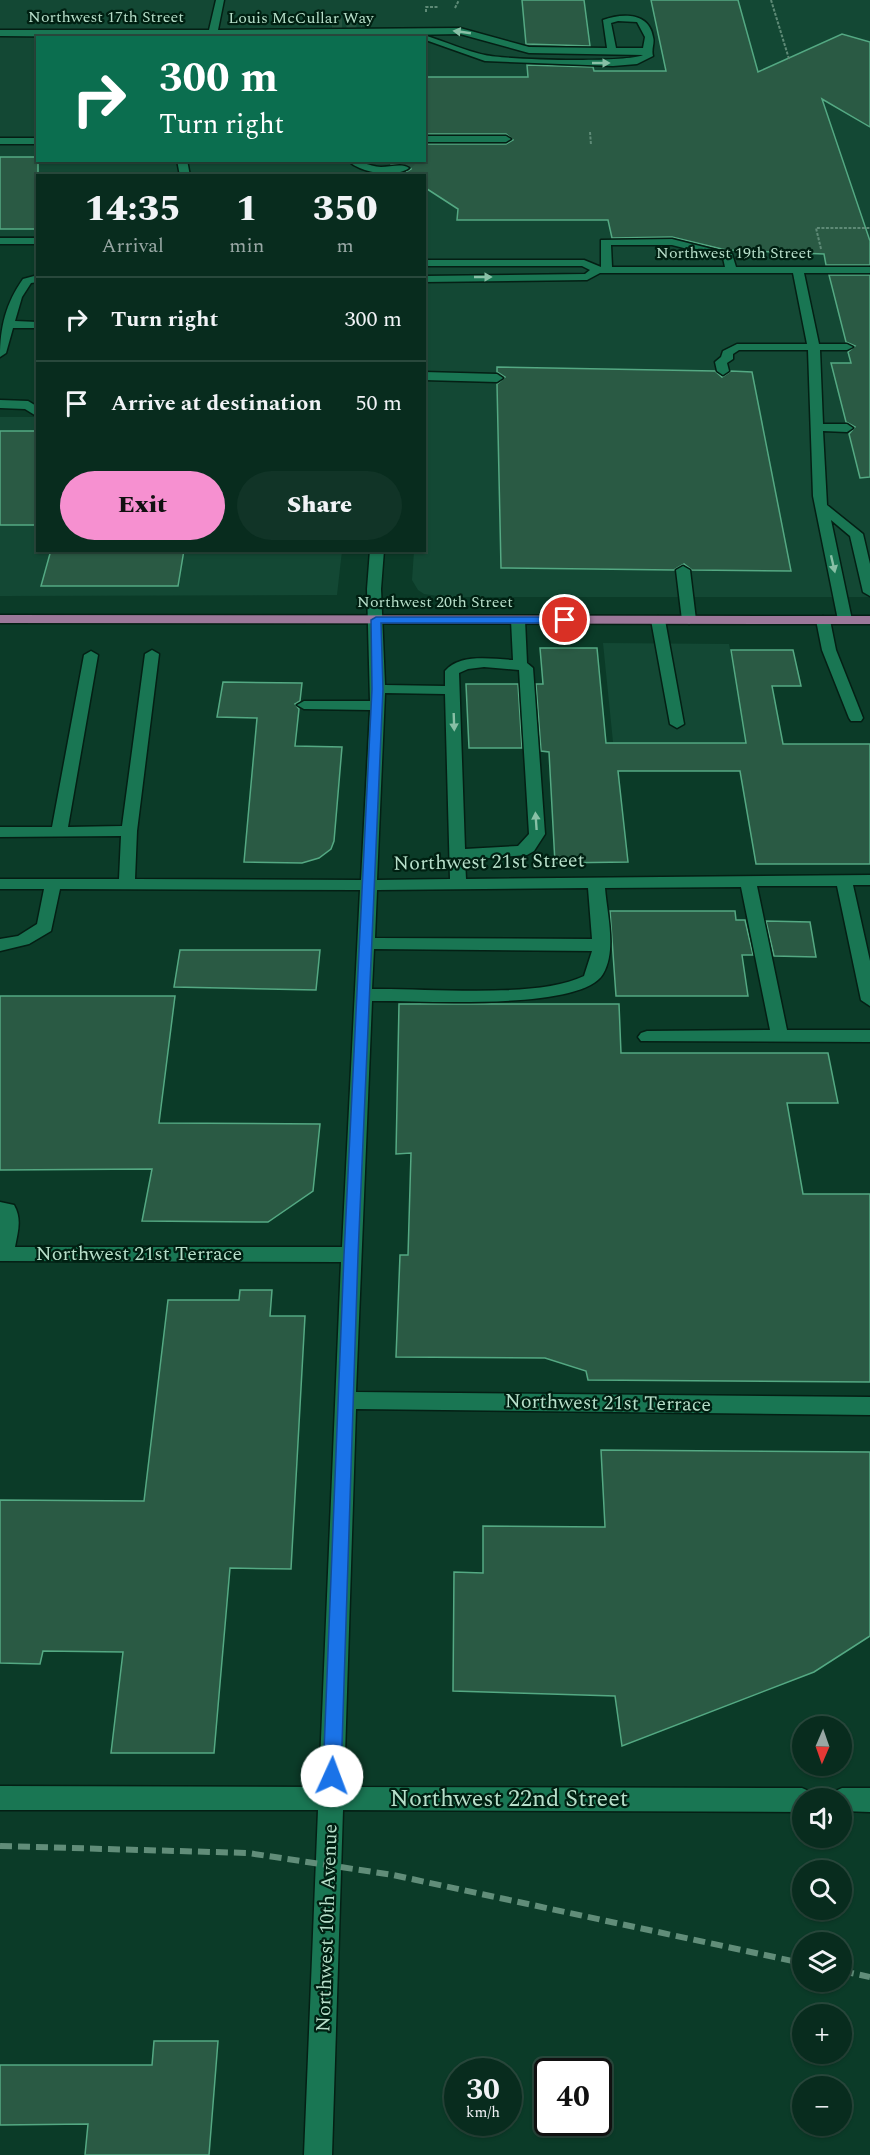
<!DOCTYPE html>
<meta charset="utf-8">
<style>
:root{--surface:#082c1e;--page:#113427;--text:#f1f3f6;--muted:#98a7a4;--line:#29483c;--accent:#f690d0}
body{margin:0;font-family:Spectral,serif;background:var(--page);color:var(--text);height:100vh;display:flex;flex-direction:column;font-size:22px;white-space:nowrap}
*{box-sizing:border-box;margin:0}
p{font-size:20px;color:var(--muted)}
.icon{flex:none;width:33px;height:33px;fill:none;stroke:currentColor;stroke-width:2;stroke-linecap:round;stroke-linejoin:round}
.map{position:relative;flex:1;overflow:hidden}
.details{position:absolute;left:36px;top:174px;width:390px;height:378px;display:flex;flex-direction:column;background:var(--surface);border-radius:0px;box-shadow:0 2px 4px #0004,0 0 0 2px var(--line)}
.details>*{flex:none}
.banner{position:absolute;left:36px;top:36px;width:390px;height:126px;border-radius:0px;box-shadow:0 2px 4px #0004,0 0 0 2px var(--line);background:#0b6e4f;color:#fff;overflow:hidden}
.needle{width:39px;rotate:182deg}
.buttons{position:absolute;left:792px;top:1716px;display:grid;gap:12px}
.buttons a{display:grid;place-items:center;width:60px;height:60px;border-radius:50%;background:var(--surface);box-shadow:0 2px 4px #0004,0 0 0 2px var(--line);font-size:30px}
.speed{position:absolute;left:444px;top:2058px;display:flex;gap:12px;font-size:30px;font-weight:700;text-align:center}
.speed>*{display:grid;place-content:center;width:78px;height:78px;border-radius:50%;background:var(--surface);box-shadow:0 2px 4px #0004,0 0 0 2px var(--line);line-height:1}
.speed small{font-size:15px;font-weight:400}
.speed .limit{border:3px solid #111;border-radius:9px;background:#fff;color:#111}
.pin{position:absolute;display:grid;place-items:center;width:51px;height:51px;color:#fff;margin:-26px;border:3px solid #fff;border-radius:50%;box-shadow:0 2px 6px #0007}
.me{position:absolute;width:66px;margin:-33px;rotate:2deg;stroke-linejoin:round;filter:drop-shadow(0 0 4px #0008)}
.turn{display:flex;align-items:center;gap:21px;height:126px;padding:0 24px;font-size:27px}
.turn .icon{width:78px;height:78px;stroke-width:2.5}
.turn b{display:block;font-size:42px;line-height:51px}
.eta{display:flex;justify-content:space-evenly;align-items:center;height:102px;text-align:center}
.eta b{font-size:36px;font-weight:800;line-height:42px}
.button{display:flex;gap:12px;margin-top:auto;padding:12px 24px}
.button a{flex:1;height:69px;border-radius:36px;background:var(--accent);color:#111;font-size:24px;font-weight:800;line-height:69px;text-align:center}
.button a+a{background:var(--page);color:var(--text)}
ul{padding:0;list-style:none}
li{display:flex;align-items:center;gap:18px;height:84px;padding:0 24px;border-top:2px solid var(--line)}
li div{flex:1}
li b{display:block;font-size:22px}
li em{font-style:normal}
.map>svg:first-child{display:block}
</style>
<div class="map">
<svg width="870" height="2155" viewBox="0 0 870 2155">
<rect width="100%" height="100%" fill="#0b3b28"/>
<path fill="#134834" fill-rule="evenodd" d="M0 0H870V597H445L424 594 418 590 412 580 414 551 424 550V176H38L37 236H0ZM38 38H424V160H38Z
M0 417H37L38 550 342 551 337 595 0 596Z
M603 643 729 644 747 742H613Z"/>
<path fill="#2a5a44" stroke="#54a983" stroke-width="1.5" d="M522 0H584L590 46 526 44Z
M651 0H738L758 72 842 34 870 42V127L822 99 870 241V265H826L824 254 726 250 672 237 612 238 608 220H457L458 209 424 187V176H408L404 173 411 169 410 166 391 164 386 160H424V144H506L513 140 506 134H424V77H528L527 65 593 67 594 71H666Z
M0 157H38V229H0Z
M829 275H870V477L860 478 849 434 855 427 846 422 831 363H851L848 352 855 346 846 342Z
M497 367 715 371 722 377 731 371 752 372 791 571 692 570 684 564 674 570 501 568 497 384 505 377 497 372Z
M0 431H38V525H0Z
M51 550H184L178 586H41Z
M540 648H597L606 743H746L731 650H793L801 686H772L783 744H870V864H756L740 771H618L628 862 555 863 549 752 541 751 536 684H543Z
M223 682 302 683 300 701 295 704 299 709 295 746 342 747 334 841 331 849 319 858 302 863 244 862 257 718 217 717Z
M466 684H518L522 748H469Z
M610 911H735L736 920H745L753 955H742L748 996H616Z
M766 921 810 922 816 957 774 956Z
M180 950H320L316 990 174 987Z
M0 996H175L159 1123 320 1124 313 1191 268 1222 142 1221 152 1169 0 1170Z
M399 1004H619L621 1053H828L838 1103H787L803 1194H870V1382L588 1380 586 1371 545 1358 396 1357 400 1255H408L411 1153 396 1154Z
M240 1290H272L270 1316H305L291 1569 230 1568 214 1753H111L123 1652 43 1651 40 1664 0 1663V1500L144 1501 168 1300H239Z
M601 1450 870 1452V1636L814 1672 622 1746 615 1696 453 1691 454 1572 483 1573V1526L605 1527Z
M154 2041H218L209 2155H85L88 2124 0 2125V2065H152Z"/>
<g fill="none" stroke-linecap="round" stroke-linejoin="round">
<path stroke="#255440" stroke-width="10" stroke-dasharray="10 4.5" stroke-linecap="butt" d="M332 23H362
M404 168 412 160"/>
<defs>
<path id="minor" d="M216 0H224L218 30 460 28 529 47 607 48 603 20C622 13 649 12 653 37 655 43 651 49 653 56L637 64 613 66 485 61 420 38 427 36C446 42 466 51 485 55 508 60 625 63 643 55L529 53 460 34 217 38 0 36V30H209ZM618 21 637 22 645 37 643 48H616L611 23Z
M424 136H506L511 139 506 142H424Z
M0 138H38V144H0Z
M177 160H187L190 176H180Z
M347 160C359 160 368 166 381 167 390 167 402 163 409 168 394 179 361 173 347 160Z
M0 238H38V244H0Z
M672 239 732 254 736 267H870V273H804L819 344H847L853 347 847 350H820L823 424H847L853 428 847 432 823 431 827 505 863 534 870 564V596L863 592 850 536 831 520 852 620 850 623H840L838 620 813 496 808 350H739L733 354V359L727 363 729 371 723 375 717 371 715 362 721 357 723 351 737 344H807L793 273H600L587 280 424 282V276L585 274 590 270 582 266H424V260H584L601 267V240ZM611 245H672L723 258 725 267H612Z
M38 275V282L31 283 22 297 15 321 38 322V328H13L6 353 0 357C0 327 6 303 23 279Z
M424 372 497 374 503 378 497 382 424 380Z
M0 400 28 401 38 407V417L25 409 0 408Z
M370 550H384L381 589 385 685 445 686V671C460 653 492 659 513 660L511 620 518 616 525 620 527 663 533 668 545 834 534 851 527 855 465 860 466 879 870 875V885H853L870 961V1006L861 1000 837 886H757L787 1030H870V1042L641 1041 638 1037 641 1033 647 1031 770 1030 741 887 605 888C607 914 617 950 603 974 581 1012 416 1000 372 1001L356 1392 870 1397V1415L356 1409 344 1787 802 1788 811 1792 813 1798H802V1812L343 1810 332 2155H304L318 1810H0V1786L319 1787 341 1262 0 1261V1202L14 1205C22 1219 18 1231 15 1247H342L360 890 60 889 51 931 29 944 0 951V939L18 936 37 924 44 889H0V879H119L121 836 0 837V827H52L84 655 91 651 98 655 68 827 122 826 145 654 152 650 159 654 137 831 135 879 361 880 370 710 304 709 297 705 304 701H370L367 589ZM484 667 519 670 529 834 518 846 465 849 459 673 468 669ZM385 693 445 694 450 879 377 880ZM588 888 592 939 375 938 377 890ZM374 949 592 951 584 976C537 999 428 988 372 989Z
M683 566 690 570 696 620 689 624 682 620 676 570Z
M658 616 665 620 684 724 677 728 670 724 651 620Z
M823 616 830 620 836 650 863 718 861 721H851L849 718 822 650 816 620Z
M842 1788H870V1812L842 1811V1798H831L833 1792Z"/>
<path id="major" d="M0 615 870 616V624L0 623Z"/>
</defs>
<use href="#minor" stroke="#041f14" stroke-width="3"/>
<use href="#major" stroke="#041f14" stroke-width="3"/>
<path stroke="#5e8a76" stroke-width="2" stroke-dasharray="3 1.5" stroke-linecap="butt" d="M771 0 789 59
M455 8 459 0
M426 12V7H438
M590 132 591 145
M821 249 816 228H870"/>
<use href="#minor" fill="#197653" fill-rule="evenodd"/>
<use href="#major" fill="#9c7899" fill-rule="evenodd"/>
<path stroke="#618d79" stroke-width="6" stroke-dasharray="12 6" stroke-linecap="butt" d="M0 1846 248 1853 393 1875 802 1963
M842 1971 870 1977"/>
</g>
<defs><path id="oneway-solid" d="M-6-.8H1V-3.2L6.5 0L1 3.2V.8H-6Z" transform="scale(1.5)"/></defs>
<g fill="#88c0a6">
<use href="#oneway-solid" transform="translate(462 32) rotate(-172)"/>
<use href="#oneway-solid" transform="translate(601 63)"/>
<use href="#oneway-solid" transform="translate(483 277)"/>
<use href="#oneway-solid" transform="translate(833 564) rotate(77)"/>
<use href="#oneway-solid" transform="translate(454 722) rotate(88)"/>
<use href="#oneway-solid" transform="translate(536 821) rotate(-94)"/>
</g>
<path fill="#1a73e8" stroke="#114b97" stroke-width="1.5" d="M376 617H565L570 620 565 623H381L383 689 358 1255 341 1776 338 1782 332 1785 325 1782 323 1776 344 1255 372 689 371 620Z"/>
<g text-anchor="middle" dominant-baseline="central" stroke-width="4.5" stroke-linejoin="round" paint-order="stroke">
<g font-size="16" fill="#b7dfca" stroke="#002012">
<text x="106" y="17">Northwest 17th Street</text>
<text x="301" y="18">Louis McCullar Way</text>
<text x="734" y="253">Northwest 19th Street</text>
<text x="435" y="602">Northwest 20th Street</text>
</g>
<g font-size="20" fill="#b7dfca" stroke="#002012">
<text transform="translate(489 862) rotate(-1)">Northwest 21st Street</text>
<text x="139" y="1254">Northwest 21st Terrace</text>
<text transform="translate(608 1403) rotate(1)">Northwest 21st Terrace</text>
<text transform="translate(327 1928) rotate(-88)">Northwest 10th Avenue</text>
</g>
<g font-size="24" fill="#b7dfca" stroke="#002012">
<text x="509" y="1799">Northwest 22nd Street</text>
</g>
</g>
</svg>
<div class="buttons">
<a><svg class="needle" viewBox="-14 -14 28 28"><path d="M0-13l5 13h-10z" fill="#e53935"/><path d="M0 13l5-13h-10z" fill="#98a7a4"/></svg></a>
<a><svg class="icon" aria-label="sound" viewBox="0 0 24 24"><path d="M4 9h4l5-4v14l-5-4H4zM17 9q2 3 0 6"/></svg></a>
<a><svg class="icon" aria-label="search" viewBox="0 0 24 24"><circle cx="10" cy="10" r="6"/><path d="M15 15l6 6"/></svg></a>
<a><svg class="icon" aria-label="layers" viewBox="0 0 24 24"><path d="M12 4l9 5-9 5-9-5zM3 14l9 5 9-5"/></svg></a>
<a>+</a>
<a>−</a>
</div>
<div class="speed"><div>30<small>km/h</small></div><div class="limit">40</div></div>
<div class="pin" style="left:565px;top:620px;background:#d93025"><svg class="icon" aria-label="arrive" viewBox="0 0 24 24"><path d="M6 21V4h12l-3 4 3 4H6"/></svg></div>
<svg class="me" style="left:332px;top:1776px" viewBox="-20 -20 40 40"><circle r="19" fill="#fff"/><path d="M0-13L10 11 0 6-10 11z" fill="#1a73e8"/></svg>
<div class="banner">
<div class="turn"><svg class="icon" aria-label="right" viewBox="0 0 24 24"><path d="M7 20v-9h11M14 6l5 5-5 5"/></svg><div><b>300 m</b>Turn right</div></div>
</div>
<section class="details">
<div class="eta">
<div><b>14:35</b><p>Arrival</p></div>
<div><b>1</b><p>min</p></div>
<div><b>350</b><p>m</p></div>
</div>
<ul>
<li><svg class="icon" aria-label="right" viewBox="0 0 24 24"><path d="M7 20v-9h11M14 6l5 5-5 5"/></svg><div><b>Turn right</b></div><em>300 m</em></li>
<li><svg class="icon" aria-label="arrive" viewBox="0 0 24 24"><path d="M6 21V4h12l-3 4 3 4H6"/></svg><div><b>Arrive at destination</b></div><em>50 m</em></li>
</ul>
<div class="button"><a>Exit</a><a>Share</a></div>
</section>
</div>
